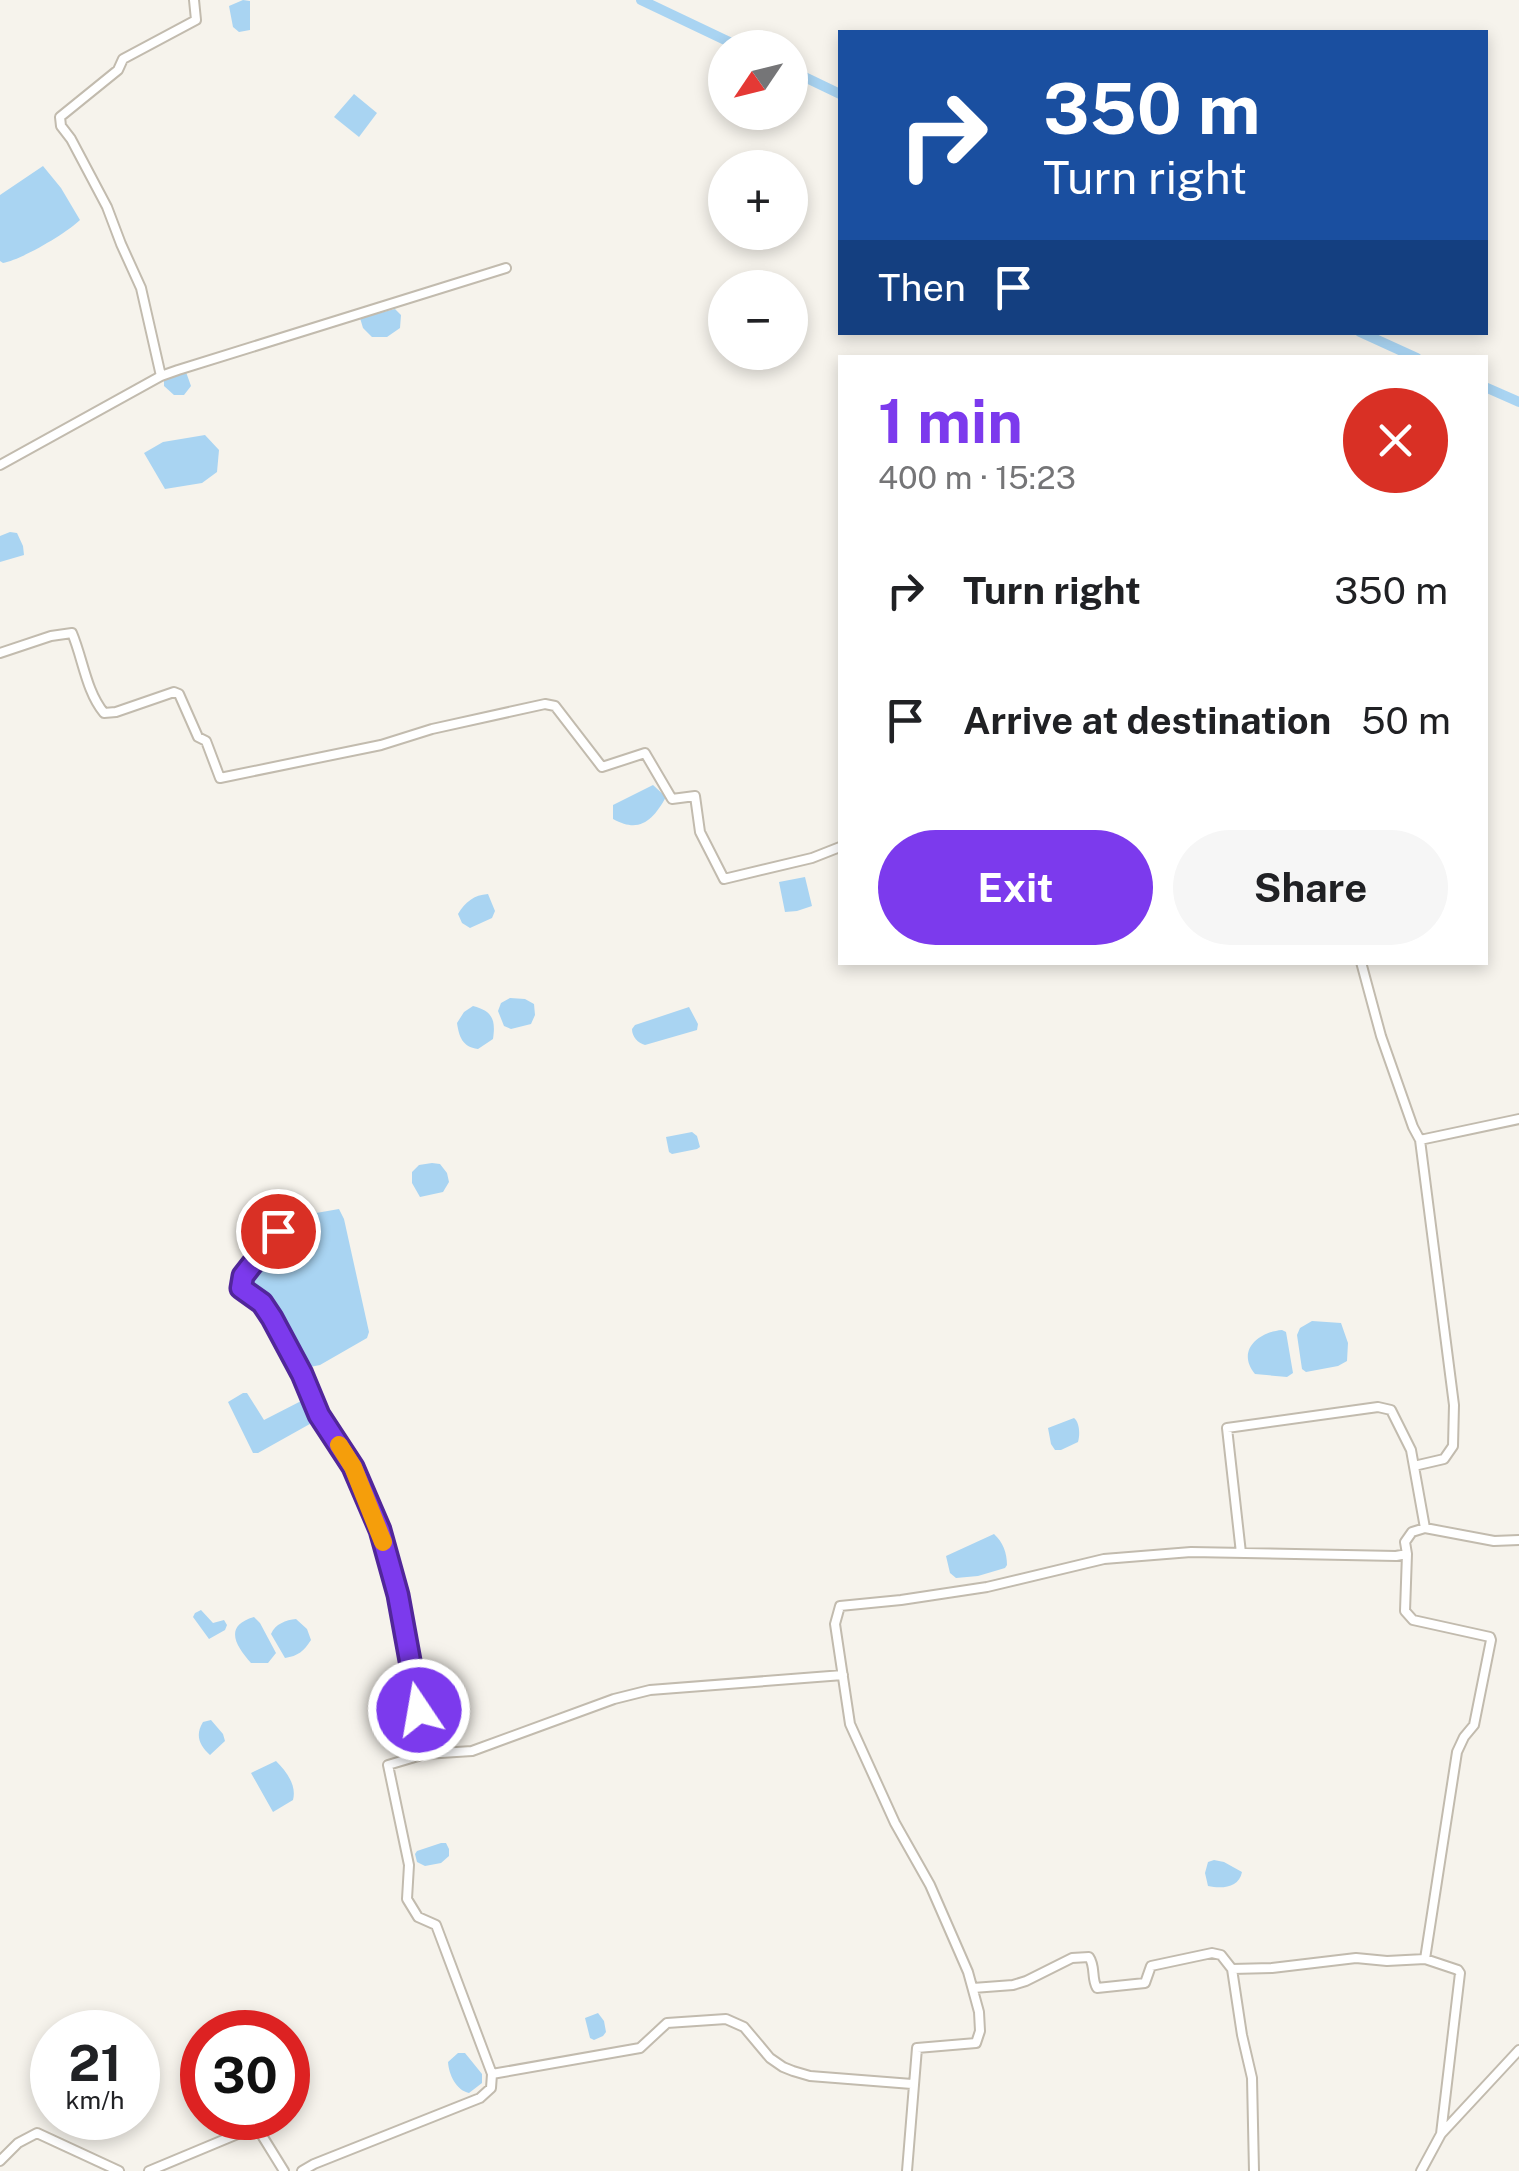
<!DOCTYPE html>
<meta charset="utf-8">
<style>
:root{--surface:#fff;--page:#f6f6f6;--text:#202124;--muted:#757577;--accent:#7c3aed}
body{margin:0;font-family:"Public Sans",sans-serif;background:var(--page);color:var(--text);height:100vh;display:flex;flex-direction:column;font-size:38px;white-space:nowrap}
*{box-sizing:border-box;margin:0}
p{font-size:32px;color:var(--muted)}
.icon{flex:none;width:55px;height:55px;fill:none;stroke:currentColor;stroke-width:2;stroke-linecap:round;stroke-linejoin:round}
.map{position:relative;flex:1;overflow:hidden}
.details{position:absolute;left:838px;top:355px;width:650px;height:610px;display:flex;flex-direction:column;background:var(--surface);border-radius:0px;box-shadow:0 5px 15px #0003}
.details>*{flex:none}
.banner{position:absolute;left:838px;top:30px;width:650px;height:305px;border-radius:0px;box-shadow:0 5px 15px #0003;background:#1a4fa0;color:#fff;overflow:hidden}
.needle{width:65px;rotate:235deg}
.buttons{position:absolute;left:708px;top:30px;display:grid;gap:20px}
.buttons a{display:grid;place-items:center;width:100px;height:100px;border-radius:50%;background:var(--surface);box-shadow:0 5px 15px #0003;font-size:50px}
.speed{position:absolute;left:30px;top:2010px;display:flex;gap:20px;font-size:50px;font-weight:700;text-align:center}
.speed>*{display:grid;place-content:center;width:130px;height:130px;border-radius:50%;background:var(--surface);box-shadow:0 5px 15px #0003;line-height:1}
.speed small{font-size:25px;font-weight:400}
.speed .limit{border:15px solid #d22;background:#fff;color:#111}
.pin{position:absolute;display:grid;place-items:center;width:85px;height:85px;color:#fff;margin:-42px;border:5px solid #fff;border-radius:50%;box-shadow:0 2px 10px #0007}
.me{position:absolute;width:110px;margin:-55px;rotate:348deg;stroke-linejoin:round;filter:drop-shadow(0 0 8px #0008)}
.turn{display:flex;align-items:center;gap:35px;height:210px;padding:0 40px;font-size:45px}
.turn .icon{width:130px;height:130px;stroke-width:2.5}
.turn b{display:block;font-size:70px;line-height:85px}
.then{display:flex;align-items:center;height:95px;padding:0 40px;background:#0003;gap:20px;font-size:38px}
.round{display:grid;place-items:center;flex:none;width:105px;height:105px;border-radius:52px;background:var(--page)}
.overview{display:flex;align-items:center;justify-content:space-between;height:170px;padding:0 40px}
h1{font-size:60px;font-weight:700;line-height:75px;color:var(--accent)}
.button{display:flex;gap:20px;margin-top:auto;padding:20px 40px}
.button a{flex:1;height:115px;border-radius:60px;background:var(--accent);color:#fff;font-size:40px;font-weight:700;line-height:115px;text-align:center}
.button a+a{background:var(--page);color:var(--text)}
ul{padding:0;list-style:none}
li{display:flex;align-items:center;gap:30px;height:130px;padding:0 40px}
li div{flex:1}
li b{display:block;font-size:38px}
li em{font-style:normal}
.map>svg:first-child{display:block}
</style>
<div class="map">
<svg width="1519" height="2171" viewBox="0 0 1519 2171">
<rect width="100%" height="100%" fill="#f6f3ec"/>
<path fill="#a9d4f2" d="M243 0 250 1V30L239 32 233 27 229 6Z
M354 94 377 113 359 137 334 117Z
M43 166 61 188 80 220C67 233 21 260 3 263L0 261V195Z
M395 309 401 315 400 328 387 337H372L363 328 360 318Z
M182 372H186L191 386 184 395H174L164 386V380Z
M205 435 219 450 217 472 202 483 165 489 144 453 163 442Z
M10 532 17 533 23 546 24 555 0 562V536Z
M653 785 666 797C653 820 640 834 613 819V805Z
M805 877 812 906 797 911 785 912 779 882Z
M488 894 495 911 492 918 470 928 462 923 458 914C465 902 474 895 488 894Z
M510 998 525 999 534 1004 535 1015 531 1024 511 1029 504 1026 498 1011 501 1003Z
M473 1006C492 1011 496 1019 493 1039L478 1049C462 1047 459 1036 457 1023L464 1012Z
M689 1007 698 1024 697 1030 645 1045C638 1043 632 1037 632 1029L635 1025Z
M692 1132 697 1136 700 1147 697 1149 672 1154 669 1152 666 1137Z
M432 1163 440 1164 447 1173 449 1182 443 1192 420 1197 412 1183V1172L419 1165Z
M339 1209 344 1219 369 1332 367 1338 320 1365 305 1368 272 1308 250 1289 246 1280 289 1224 299 1216Z
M1312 1321 1341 1323 1348 1343 1347 1361 1338 1366 1306 1372 1302 1369 1297 1335 1300 1328Z
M1282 1330 1286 1332 1293 1373 1287 1377 1255 1374C1236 1351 1258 1332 1282 1330Z
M243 1393H247L264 1420 305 1399H309L317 1420 258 1453H253L228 1402Z
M1074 1418C1080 1423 1080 1435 1078 1442L1061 1450H1055L1051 1444 1048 1428Z
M994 1534C1003 1542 1007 1553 1007 1565L1005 1568 978 1576 956 1578 950 1573 946 1556Z
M201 1610 213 1623 224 1620 227 1625 225 1630 209 1639 193 1617 195 1613Z
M254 1617 260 1623 276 1653 268 1663H251C236 1646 223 1626 254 1617Z
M296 1619 307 1629 311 1640C304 1651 298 1656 285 1658L271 1634C275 1624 286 1620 296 1619Z
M211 1720 223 1734 225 1741 210 1755C199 1745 195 1735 203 1722Z
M276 1761C286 1771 297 1785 293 1800L273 1812 251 1773Z
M441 1843H446L449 1849V1856L441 1863 425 1866 417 1862 415 1854 417 1851Z
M1214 1860 1224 1862 1242 1872C1239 1888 1222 1889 1208 1886L1205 1873 1208 1862Z
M598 2013 604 2021 606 2032 603 2036 594 2040 590 2038 585 2018Z
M458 2053H465L482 2074V2083L469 2093C456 2090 449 2075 448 2062Z"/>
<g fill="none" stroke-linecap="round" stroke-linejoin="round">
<path stroke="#a9d4f2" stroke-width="10" d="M641 0 742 48
M790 70 840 94
M1360 332 1417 358
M1485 387 1519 402"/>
<defs>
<path id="minor" d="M161 376 141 288 121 244 107 207 71 139 61 126 60 117 118 70 123 59 196 20 194 0
M0 465 161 376 178 370 506 268
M0 653 51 636 72 633C83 659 86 691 104 713L116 712 174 692 179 694 198 737 206 741 220 778 381 745 432 729 545 704 555 706 602 767 645 753 672 799 695 796 700 832 724 879 812 858 840 847
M1361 962 1381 1036 1413 1127 1420 1140 1519 1119
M292 1211 243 1276 241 1288 262 1303 272 1318 302 1374 319 1415 353 1467 379 1530 398 1595 425 1739V1754L388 1765 409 1865 407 1899 418 1917 436 1925 492 2074 640 2048 667 2023 726 2019 744 2027 770 2058 783 2067 793 2071 810 2076 912 2084
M1414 1466 1444 1459 1453 1446 1454 1405 1420 1140
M1241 1553 1227 1428 1378 1407 1391 1410 1411 1450 1425 1528
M1407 1554 1405 1611 1413 1620 1490 1637 1491 1640 1474 1725 1464 1737 1457 1752 1425 1959 1458 1970 1460 1973 1441 2134
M425 1754 472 1751 614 1699 650 1690 843 1675
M1232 1969 1242 2035 1252 2078 1254 2171
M973 1988 1013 1985 1026 1981 1072 1958 1089 1957C1096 1967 1091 1978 1097 1988L1145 1983 1151 1966 1212 1953 1221 1955 1232 1969 1272 1968 1356 1958 1387 1961 1425 1959
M0 2161 18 2143 37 2133 119 2171
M149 2171 252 2128 258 2129 284 2171
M302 2171 314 2164 480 2098 491 2088 492 2074
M907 2171 917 2048 976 2043 980 2031 979 2012 968 1972 930 1885 895 1823 850 1724 835 1624 840 1606 901 1600 987 1587 1104 1559 1191 1552 1396 1556 1407 1554 1405 1542 1412 1532 1425 1528 1494 1541 1519 1540
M1421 2171 1441 2134 1519 2050"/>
</defs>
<use href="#minor" stroke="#c2bbae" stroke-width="12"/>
<use href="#minor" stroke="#fff" stroke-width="8"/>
</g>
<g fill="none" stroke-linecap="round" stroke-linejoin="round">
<defs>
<path id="route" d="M278 1231 243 1276 241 1288 262 1303 272 1318 302 1374 319 1415 353 1467 380 1530 398 1595 419 1710"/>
</defs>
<use href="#route" stroke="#51269a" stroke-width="25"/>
<use href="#route" stroke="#7c3aed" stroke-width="18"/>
<path stroke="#f59e0b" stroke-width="18" d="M339 1445 353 1467 383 1542"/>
</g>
</svg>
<div class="buttons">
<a><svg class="needle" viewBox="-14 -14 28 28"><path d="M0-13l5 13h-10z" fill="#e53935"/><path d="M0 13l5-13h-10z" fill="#757577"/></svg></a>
<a>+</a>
<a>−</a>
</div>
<div class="speed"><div>21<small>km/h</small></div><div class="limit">30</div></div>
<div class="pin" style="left:278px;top:1231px;background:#d93025"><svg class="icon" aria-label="arrive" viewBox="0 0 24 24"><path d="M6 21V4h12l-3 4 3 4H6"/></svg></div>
<svg class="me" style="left:419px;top:1710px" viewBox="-20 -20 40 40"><circle r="17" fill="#7c3aed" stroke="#fff" stroke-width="3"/><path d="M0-11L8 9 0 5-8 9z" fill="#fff"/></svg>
<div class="banner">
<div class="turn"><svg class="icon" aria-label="right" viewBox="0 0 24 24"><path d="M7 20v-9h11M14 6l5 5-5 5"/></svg><div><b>350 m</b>Turn right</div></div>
<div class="then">Then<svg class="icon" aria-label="arrive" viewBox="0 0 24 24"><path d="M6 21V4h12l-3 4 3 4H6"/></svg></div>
</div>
<section class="details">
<div class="overview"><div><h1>1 min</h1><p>400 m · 15:23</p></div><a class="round" style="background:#d93025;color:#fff"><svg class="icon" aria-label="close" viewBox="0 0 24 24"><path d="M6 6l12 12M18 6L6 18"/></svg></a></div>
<ul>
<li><svg class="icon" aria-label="right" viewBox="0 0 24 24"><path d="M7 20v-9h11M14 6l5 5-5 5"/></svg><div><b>Turn right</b></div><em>350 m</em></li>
<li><svg class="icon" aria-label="arrive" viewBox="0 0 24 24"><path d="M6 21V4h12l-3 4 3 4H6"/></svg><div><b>Arrive at destination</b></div><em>50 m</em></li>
</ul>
<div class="button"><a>Exit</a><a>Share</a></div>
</section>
</div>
